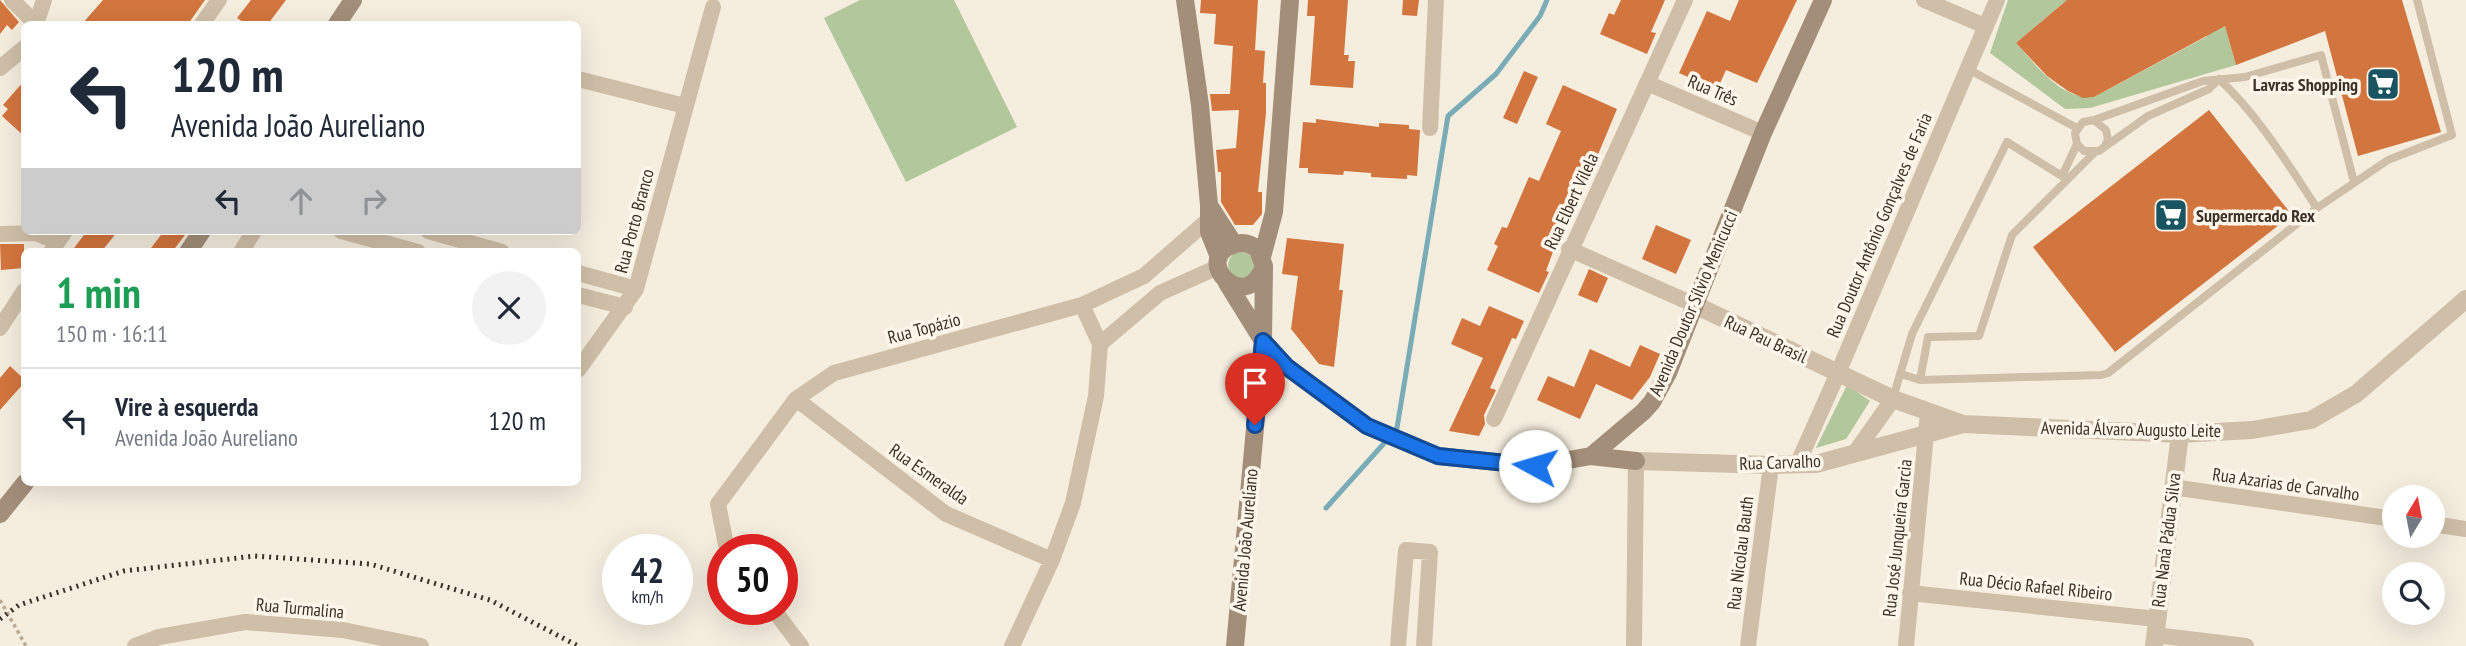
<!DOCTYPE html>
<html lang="pt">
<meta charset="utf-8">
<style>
:root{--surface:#fff;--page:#f2f2f3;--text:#1f2937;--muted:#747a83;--line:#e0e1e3}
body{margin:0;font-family:"PT Sans Narrow",sans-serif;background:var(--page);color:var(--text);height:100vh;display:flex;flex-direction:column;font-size:26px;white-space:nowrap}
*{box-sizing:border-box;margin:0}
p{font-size:23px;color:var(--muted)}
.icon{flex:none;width:38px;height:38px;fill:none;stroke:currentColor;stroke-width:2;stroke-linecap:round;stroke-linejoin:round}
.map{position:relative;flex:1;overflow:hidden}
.drawer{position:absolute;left:21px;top:248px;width:560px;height:238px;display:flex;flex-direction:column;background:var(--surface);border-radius:10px;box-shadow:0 7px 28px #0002}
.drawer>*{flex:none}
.hud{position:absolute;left:21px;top:21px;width:560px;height:214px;border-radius:10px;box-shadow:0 7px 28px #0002;background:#fff;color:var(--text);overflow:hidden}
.needle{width:46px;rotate:10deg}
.buttons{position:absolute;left:2382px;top:485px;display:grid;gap:14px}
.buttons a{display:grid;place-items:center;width:63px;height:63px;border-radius:50%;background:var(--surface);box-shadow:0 7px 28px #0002;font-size:35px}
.speed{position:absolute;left:602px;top:534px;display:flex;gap:14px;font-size:35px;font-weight:700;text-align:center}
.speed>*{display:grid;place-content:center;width:91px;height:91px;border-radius:50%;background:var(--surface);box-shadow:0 7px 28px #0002;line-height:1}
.speed small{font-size:18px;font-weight:400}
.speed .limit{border:10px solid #d22;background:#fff;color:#111}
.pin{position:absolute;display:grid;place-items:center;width:60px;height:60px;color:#fff;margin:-72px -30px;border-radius:50% 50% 50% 0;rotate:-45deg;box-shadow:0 0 7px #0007}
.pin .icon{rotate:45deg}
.me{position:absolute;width:77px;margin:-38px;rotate:276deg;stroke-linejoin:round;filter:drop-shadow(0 0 5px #0008)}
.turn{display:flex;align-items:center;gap:24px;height:147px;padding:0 35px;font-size:32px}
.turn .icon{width:91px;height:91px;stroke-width:2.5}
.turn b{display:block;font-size:49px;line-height:60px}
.lanes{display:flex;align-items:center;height:66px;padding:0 35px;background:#0003;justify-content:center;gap:35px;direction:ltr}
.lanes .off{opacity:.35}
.round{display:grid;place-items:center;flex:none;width:74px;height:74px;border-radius:37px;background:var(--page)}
.headline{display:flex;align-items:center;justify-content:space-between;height:119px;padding:0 35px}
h1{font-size:42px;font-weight:700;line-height:52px;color:#1e9e55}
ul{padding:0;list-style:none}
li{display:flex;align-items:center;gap:21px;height:105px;padding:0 35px;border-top:2px solid var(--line)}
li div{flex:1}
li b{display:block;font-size:26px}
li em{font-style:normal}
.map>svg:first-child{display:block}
</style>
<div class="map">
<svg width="2466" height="646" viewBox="0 0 2466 646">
<rect width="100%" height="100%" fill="#f5edde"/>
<path fill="#b3c79c" d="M860 0H954L1017 127 906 182 824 18Z
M2008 0H2067L2016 43C2036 65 2061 100 2094 97L2206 37 2220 7 2236 65 2090 108 2065 109 1990 53Z
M1228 265a13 13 0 1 1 26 0a13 13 0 1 1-26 0Z
M1847 385 1870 401 1846 439 1816 448Z"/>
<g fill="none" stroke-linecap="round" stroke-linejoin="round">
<path stroke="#79acb6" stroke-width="5" d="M1394 432 1397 428 1448 116 1496 74 1540 16 1547 0
M1326 508 1387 440"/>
</g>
<path fill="#d3753e" d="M0 0 19 22 12 30 7 25 0 34Z
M103 0H205L188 24H82Z
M251 0H286L268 24H246L237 18Z
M1201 0H1258L1255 50 1265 51 1263 83H1266V113L1258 192H1262V214L1253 225H1235L1221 202V172H1218L1216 150 1236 148 1239 110 1212 111 1210 94H1230L1233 46 1214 44 1216 14 1200 13Z
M1308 0H1348L1344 55H1349L1348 61H1355L1353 88 1310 85 1315 16H1307Z
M1403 0H1419L1417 16 1402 15Z
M1621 0H1665L1651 32 1656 33 1647 54 1600 34 1609 13 1614 15Z
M1739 0H1797L1757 83 1726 70 1717 90 1679 73 1707 11 1730 21Z
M2067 0H2402L2441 132 2358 156 2325 31 2236 65 2225 26 2094 97 2083 98 2068 91 2047 76 2016 43Z
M1524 71 1538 77 1517 124 1503 118Z
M24 81V136L2 116 8 109 3 105Z
M1563 85 1617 109 1582 193 1579 192 1554 249 1546 271 1549 272 1539 293 1487 270 1498 246 1494 244 1502 227 1507 228 1529 177 1539 181 1561 131 1546 124Z
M2209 110 2292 215 2115 352 2033 247Z
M1316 119 1379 127V123L1409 125V129L1420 130 1417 176 1407 175V179L1371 177V173L1344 171 1343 175 1308 173V168H1299L1303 122 1316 123Z
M1656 225 1691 240 1676 274 1642 259Z
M87 231H118L101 252H71Z
M164 231H188L172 252H148Z
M1287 238 1344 244 1339 290H1343L1334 367 1319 364 1291 329 1298 276 1282 274Z
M0 244H24V268L1 270Z
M1589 269 1608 278 1597 303 1578 295Z
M1489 306 1524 321 1516 339 1512 338 1490 388 1496 390 1484 415 1485 424 1479 436 1449 431 1483 358 1451 344 1462 318 1480 326Z
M1640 345 1660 354 1650 377 1632 400 1596 384 1580 419 1537 400 1548 376 1574 387 1590 349 1630 367Z
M10 366 24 379V383L0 410V378Z"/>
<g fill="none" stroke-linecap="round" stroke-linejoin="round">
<path stroke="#bba992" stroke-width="3.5" stroke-dasharray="3.5 3.5" stroke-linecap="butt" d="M0 600 26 646"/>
<path stroke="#cfbfa8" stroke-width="8" d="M1966 68 2077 128
M2219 79C2259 116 2287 163 2317 208L2388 160 2452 135 2417 0
M2095 121 2106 130 2108 139 2105 146
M2077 144 2084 151H2099L2148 116 2209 89 2219 79
M1901 374 1920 380 2101 375 2108 373 2317 208
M1920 380 1928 337 1979 336 2012 235 2094 153
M1893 398 1912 334 2007 142 2062 176 2077 144 2075 133 2083 122 2094 120 2203 81 2245 77 2321 55 2354 182"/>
<path stroke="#cfbfa8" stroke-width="16" d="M12 0 36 24
M1924 0 1985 26
M36 24 44 0
M202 24 219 0
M0 68 24 48
M578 79 685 106
M1647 83 1763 133
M1430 128 1436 0
M341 231 418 252
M428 231 502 252
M0 234 36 233 57 242
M1569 249 1695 305
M51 252 65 231
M241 252 254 231
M578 273 636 289
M578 295 625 307
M1082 305 1100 344
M0 328 24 291
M578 370 636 289 713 7
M796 399 946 514 1052 560
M1494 419 1685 0
M1854 454 1893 399
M1797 465 1838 373 1997 0
M2172 487 2394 519
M2432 524 2466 529
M727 550 718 504 796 399 834 373 1082 305 1144 276 1215 214
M1910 593 2157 619
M773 609 801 646
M2155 635 2246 646
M135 646 159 637 245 622 343 630 421 646
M1012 646 1052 560 1073 503 1096 396 1100 344 1160 293 1218 267
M1398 646 1406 550 1430 552 1424 646
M1634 646 1636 461
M1748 646 1771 465
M1906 646 1928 413"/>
<path stroke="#cfbfa8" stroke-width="18" d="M1695 305 1893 399 1963 424 2180 434 2252 430 2311 420 2356 394 2466 299
M1636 461 1771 465 1816 464 1963 424
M2154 646 2180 434"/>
<path stroke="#a38e79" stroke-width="18" d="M1185 0 1200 105 1209 205V232L1219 257
M337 24 353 0
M1209 205 1234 244
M188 252 202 231
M1262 257 1274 212 1290 0
M1227 283 1263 341 1287 367 1367 426 1438 456 1535 466 1591 456 1643 412 1652 402 1668 373 1763 133 1823 0
M1591 456 1636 461
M0 514 25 483
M1235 646 1263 341 1264 266 1258 250C1250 243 1243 241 1233 245 1191 259 1246 317 1264 266"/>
<path stroke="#3b3129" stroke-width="5" stroke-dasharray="2 5" stroke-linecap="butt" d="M0 619 19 605 124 571 255 556 370 564 490 600 578 646"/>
</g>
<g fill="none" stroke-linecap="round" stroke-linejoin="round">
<defs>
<path id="route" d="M1255 425 1263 341 1287 367 1367 426 1438 456 1535 466"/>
</defs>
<use href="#route" stroke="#114b97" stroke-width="18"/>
<use href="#route" stroke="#1a73e8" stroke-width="12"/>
</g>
<defs>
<symbol id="supermarket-square" viewBox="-11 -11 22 22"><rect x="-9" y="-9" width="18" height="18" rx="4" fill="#195462" stroke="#fcf6eb"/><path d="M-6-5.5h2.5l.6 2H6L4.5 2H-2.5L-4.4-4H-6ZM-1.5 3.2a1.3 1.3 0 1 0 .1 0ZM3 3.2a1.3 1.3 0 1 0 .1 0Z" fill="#fff"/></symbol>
</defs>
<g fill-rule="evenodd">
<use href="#supermarket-square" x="2364" y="65" width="38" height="38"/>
<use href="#supermarket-square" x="2152" y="196" width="38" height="38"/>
</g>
<g text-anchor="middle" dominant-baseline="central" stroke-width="7" stroke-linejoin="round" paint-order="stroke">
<g font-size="18" font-weight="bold" fill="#3b3129" stroke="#fcf6eb" text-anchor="end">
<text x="2358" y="84">Lavras Shopping</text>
<text x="2196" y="215" text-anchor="start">Supermercado Rex</text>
</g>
<g font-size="18" fill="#3b3129" stroke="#fcf6eb">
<text transform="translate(1713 90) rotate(23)">Rua Três</text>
<text transform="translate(1571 201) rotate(-65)">Rua Elbert Vilela</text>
<text transform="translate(634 221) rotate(-75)">Rua Porto Branco</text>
<text transform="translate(1879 225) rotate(-67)">Rua Doutor Antônio Gonçalves de Faria</text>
<text transform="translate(1693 303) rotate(-67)">Avenida Doutor Sílvio Menicucci</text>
<text transform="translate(924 328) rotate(-15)">Rua Topázio</text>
<text transform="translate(1766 339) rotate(25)">Rua Pau Brasil</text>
<text transform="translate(2131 429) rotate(1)">Avenida Álvaro Augusto Leite</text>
<text transform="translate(1780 462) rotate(-2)">Rua Carvalho</text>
<text transform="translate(929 474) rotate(35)">Rua Esmeralda</text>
<text transform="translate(2286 484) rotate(8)">Rua Azarias de Carvalho</text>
<text transform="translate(1897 538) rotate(-84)">Rua José Junqueira Garcia</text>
<text transform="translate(1245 540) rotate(-85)">Avenida João Aureliano</text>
<text transform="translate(2166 540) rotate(-83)">Rua Naná Pádua Silva</text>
<text transform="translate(1740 553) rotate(-83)">Rua Nicolau Bauth</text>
<text transform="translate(2036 586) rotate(6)">Rua Décio Rafael Ribeiro</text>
<text transform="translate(300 608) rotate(5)">Rua Turmalina</text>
</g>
</g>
</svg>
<div class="buttons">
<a><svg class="needle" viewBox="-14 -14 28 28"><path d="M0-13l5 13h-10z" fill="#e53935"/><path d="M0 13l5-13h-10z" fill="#747a83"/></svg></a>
<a><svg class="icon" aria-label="search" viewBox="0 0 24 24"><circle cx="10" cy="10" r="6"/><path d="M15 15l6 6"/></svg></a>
</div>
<div class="speed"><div>42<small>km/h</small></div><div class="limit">50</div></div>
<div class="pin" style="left:1255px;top:425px;background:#d93025"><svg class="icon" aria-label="arrive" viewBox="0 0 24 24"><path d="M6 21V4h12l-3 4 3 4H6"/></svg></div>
<svg class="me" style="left:1535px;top:466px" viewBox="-20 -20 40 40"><circle r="19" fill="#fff"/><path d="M0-13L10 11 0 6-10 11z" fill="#1a73e8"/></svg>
<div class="hud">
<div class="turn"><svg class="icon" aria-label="left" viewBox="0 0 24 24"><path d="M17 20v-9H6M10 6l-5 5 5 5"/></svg><div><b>120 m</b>Avenida João Aureliano</div></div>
<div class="lanes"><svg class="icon" aria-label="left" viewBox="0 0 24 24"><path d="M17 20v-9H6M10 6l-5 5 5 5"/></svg><svg class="icon off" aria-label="ahead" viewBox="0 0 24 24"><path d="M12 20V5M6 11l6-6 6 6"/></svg><svg class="icon off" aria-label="right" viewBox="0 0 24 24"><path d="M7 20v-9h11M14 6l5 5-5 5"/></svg></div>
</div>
<section class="drawer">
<div class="headline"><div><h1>1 min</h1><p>150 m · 16:11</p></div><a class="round"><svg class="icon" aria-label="close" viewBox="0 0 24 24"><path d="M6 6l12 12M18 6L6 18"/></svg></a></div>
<ul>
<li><svg class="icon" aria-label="left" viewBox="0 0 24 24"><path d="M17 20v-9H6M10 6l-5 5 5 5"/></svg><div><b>Vire à esquerda</b><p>Avenida João Aureliano</p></div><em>120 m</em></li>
</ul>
</section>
</div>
